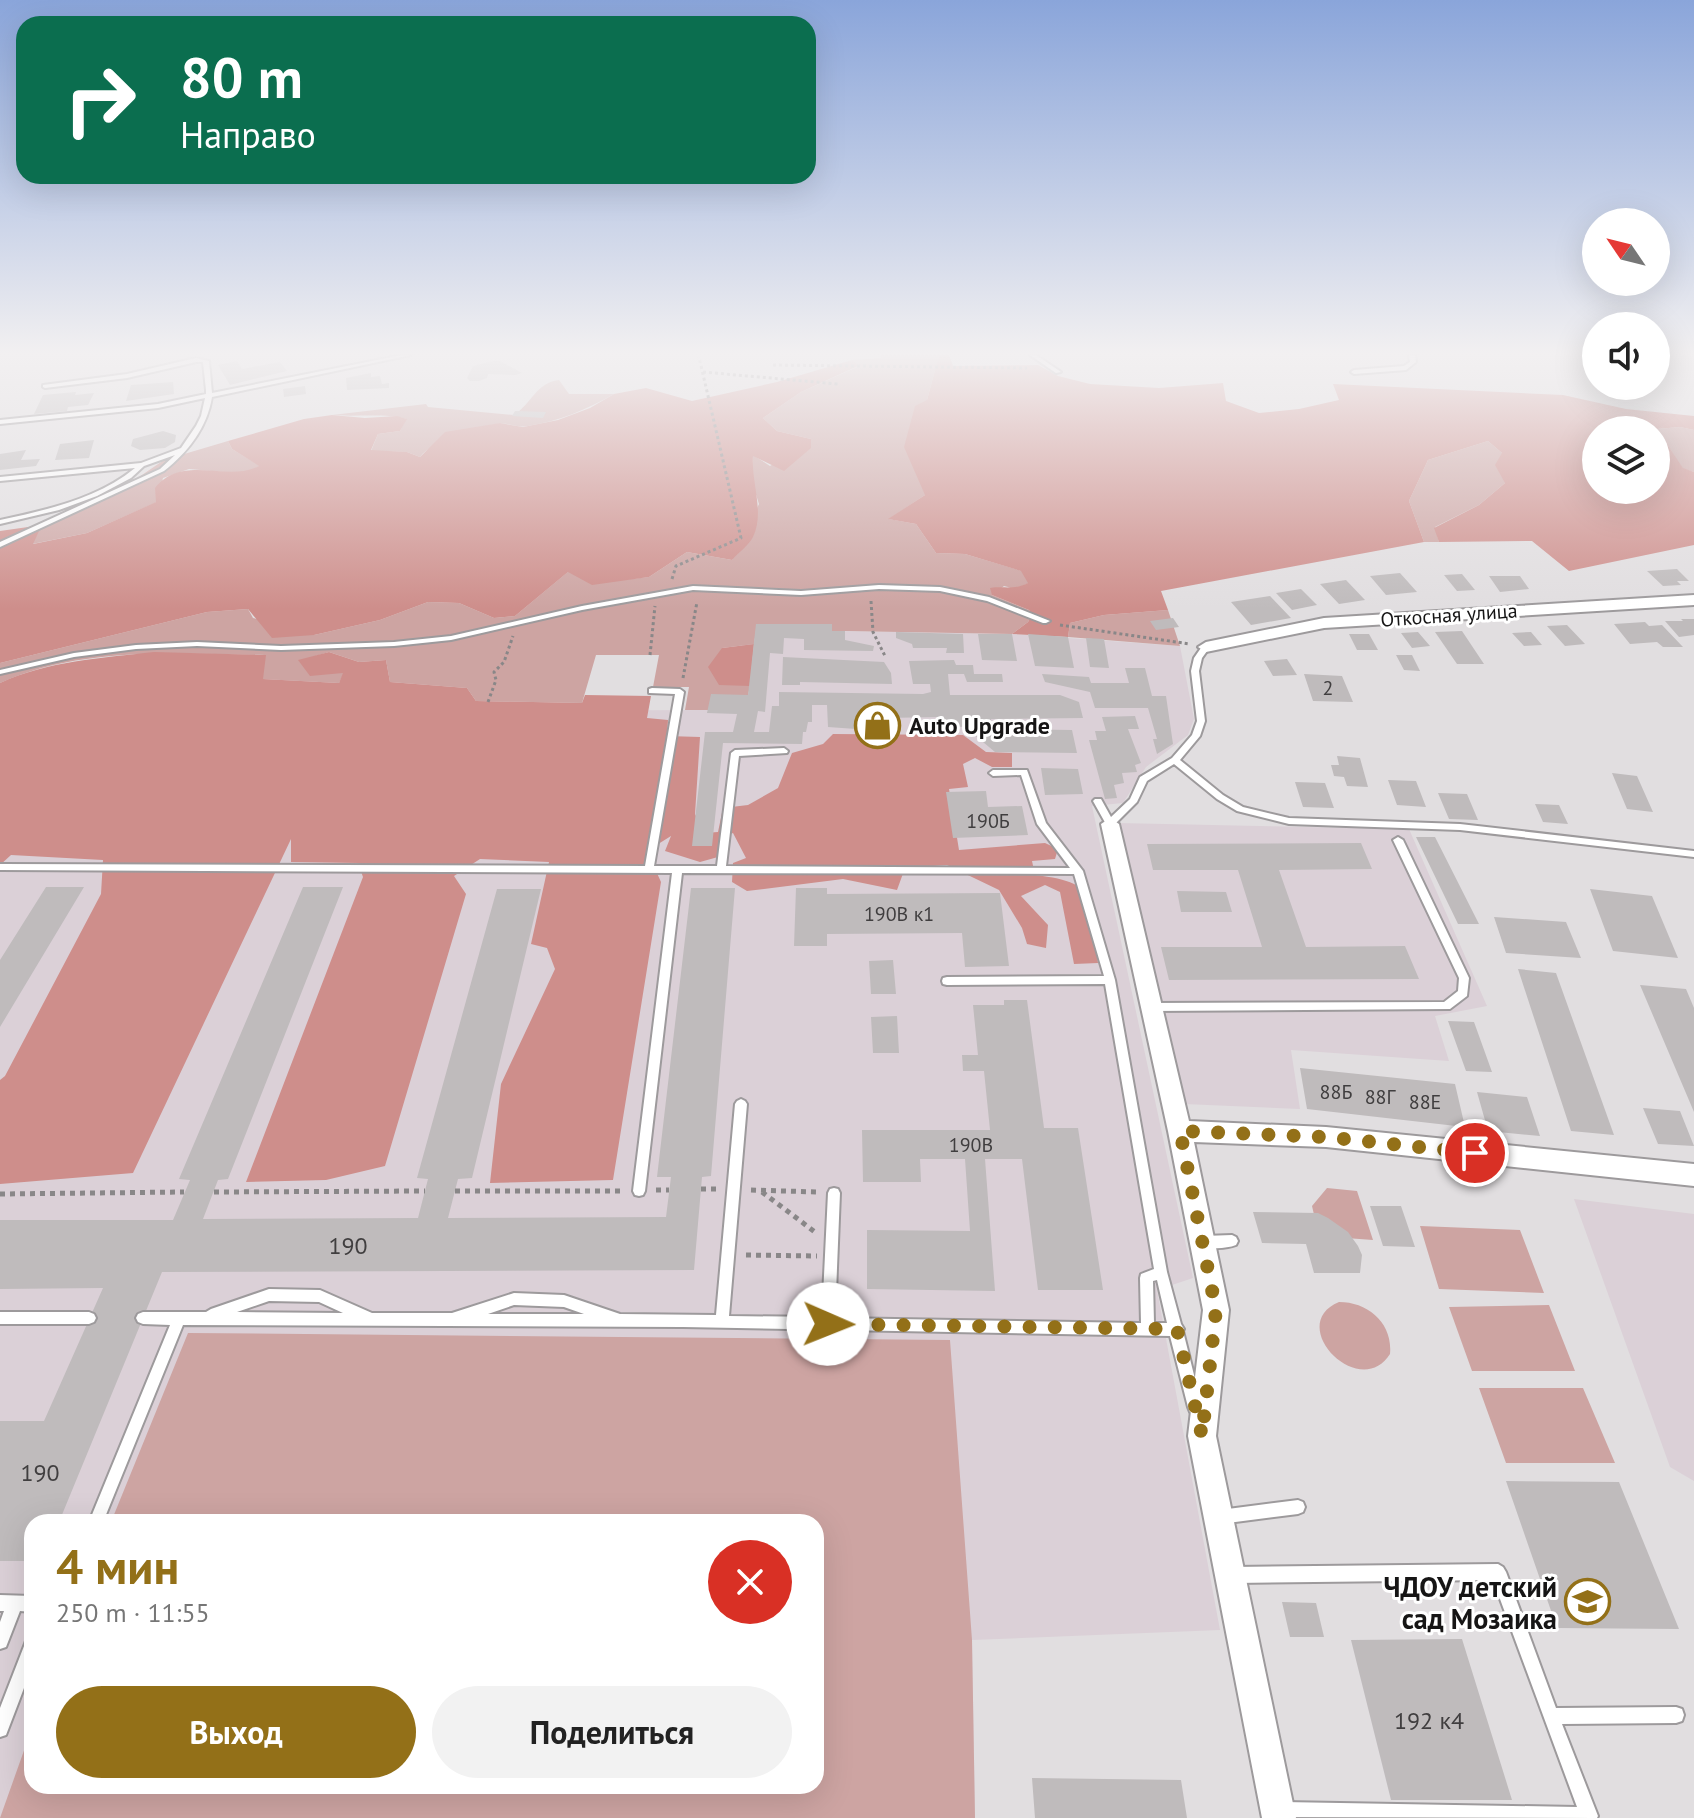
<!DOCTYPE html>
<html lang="ru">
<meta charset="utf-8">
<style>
:root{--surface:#fff;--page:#f2f2f2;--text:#222;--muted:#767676;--accent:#937018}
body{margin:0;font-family:"PT Sans",sans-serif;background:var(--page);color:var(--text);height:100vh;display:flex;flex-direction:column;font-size:30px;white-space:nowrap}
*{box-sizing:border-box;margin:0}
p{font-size:26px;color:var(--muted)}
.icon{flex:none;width:44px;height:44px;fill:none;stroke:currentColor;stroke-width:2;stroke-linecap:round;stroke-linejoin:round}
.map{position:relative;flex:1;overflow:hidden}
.side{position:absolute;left:24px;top:1514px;width:800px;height:280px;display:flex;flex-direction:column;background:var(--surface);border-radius:24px;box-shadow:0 8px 32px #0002}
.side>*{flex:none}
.top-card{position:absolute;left:16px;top:16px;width:800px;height:168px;border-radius:24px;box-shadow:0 8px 32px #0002;background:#0b6e4f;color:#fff;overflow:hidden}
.needle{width:52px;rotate:305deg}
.buttons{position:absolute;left:1582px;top:208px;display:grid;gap:16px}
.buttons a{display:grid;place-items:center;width:88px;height:88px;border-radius:50%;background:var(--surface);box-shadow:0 8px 32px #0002;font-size:40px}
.pin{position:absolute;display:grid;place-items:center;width:68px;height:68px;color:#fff;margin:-34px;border:4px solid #fff;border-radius:50%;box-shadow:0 2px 8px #0007}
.me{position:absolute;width:88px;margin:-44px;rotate:91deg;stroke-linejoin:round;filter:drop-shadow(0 0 6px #0008)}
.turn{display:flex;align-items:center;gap:28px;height:168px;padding:0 32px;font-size:36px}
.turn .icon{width:104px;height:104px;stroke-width:2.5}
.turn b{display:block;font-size:56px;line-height:68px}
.round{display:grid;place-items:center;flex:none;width:84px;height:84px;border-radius:42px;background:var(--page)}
.headline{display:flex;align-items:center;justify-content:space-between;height:136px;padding:0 32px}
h1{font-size:48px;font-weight:700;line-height:60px;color:var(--accent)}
.primary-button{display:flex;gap:16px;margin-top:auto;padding:16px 32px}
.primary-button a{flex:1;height:92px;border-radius:48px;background:var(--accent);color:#fff;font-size:32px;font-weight:700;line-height:92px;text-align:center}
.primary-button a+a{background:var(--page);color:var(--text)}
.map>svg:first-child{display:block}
</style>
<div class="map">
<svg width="1694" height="1818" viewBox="0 0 1694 1818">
<rect width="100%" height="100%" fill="#e1dee0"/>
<path fill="#dbd0d7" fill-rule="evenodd" d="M756 624H832L833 631 1012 634 1180 646 1194 719 1188 735 1146 767 1123 803 1092 806 1193 1278 1157 1290 1220 1630 972 1640 975 1818H0V713L707 710 711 694ZM32 1522H816V1786H32Z
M1117 823 1409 829 1487 1006 1435 1016 1449 1061 1291 1050 1300 1109 1184 1104Z
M1574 1199 1694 1214V1481L1670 1467Z"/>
<path fill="#cda4a2" d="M881 355H939L927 400 925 495 889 519 916 524 936 553 965 554 1022 571 1029 583 1016 589 1004 586 992 595 1029 610 1032 615 1028 622 1012 634 845 631H832L831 624H757L754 644 722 648 750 686 748 695 708 710H685L689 687H653L659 655H596L582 703 476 701 467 688 390 682 386 660 359 662 329 652 299 661 344 673 339 683 262 679 265 655C176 654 83 646 0 683V663L207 612 248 609 253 618 314 635 380 620 428 602 459 603 494 618 515 616 569 571 621 580 649 577 687 552 732 560 759 504 751 479 753 455 770 466 811 439 777 431 763 418 801 392 857 367 852 360 881 358Z
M559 380 569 394H614C586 410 559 421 528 426 517 428 507 422 497 424 475 427 433 440 420 457L407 452 371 451 378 434 400 431 406 419C392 413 352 417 332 415L426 404 428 407 514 415C532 403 536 383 559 380Z
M1680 427 1694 430V472L1683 469 1657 429Z
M228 441 232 449 260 466 245 474 189 469 163 478 157 502 87 533 32 544 42 525 66 510 139 477 164 460Z
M1488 441 1502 453 1505 483 1479 505 1435 527 1439 542H1424L1409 501 1428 460Z
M1168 610 1180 646 1068 637 1070 623 1104 615Z
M1327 1188 1357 1191 1373 1240 1319 1236 1312 1206Z
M1420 1226 1520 1230 1544 1293 1439 1289Z
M1339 1302C1368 1302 1393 1323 1390 1354 1360 1402 1284 1325 1339 1302Z
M1549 1305 1575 1371H1472L1449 1307Z
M188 1333 950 1340 972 1640 975 1818H0L32 1728V1786H816V1522H111Z
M1479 1388H1583L1615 1463H1506Z"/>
<path fill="#ce8e8b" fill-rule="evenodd" d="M939 355H949L953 366 1038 365 1058 376 1090 384 1159 388 1223 383 1226 401 1259 413 1299 409 1339 400 1333 384 1563 395 1626 409 1694 416V430L1680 427 1657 429 1683 468 1694 472V545L1569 571 1532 541 1439 542 1434 528 1479 505 1505 483 1495 465 1502 453 1488 441 1428 460 1409 501 1424 542 1161 591 1168 610 1104 615 1070 623 1068 637 1012 634 1028 622 1032 615 1029 610 992 595 990 588C1005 586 1015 590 1028 583L1021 571 965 554 936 553 916 524 888 519 925 495 904 447 915 406 927 400ZM1596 430H1656V490H1596Z
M852 360 858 366 801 392 763 418 777 431 811 439V448L784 471 753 456C751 483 765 512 753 537 749 545 738 553 732 560L687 552 649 577 592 585 568 572 515 616 494 618 459 603 428 602 380 620 314 635 272 638 248 609 207 612 0 663V531L42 525 33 544 87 533 156 502 155 488C183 453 226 483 259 466L232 449 228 441 304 419 332 415 365 418 397 416 407 419 400 431 378 434 371 450 407 452 420 457 445 432 500 423 523 427 558 420 590 408 614 394 646 388 692 401 777 382Z
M754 644 750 686 719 685 708 667 722 648Z
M154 652 266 655 263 679 339 683 343 673 310 676 298 660 329 652 359 662 386 660 390 682 467 688 476 701 582 703 585 695 651 696 647 718 668 720 667 736 700 737 695 814 704 833 718 832 723 808 748 805 778 788 792 753 823 744 833 734 963 735 986 752 1012 753V767H992L975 758 963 764 968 787 949 789 959 850 1045 843 1058 849 1055 859 1032 861 1035 875C1105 883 1092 903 1098 963L1074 964 1060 892 1045 885 1021 896 1048 925 1046 948 1027 944 1022 928 999 890 947 865 905 868 897 890 843 879 747 891 732 882 733 863 746 858 733 833 720 838 718 857 700 862 665 851 671 836 647 851 661 882 613 1180 490 1183 501 1084 555 969 547 948 531 944 549 862 480 859 454 876 466 894 385 1166 326 1180 246 1182 363 877 358 863 291 862V839L133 1173 0 1184V1080L5 1076 101 894 103 860 11 855 0 865V683C48 661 101 658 154 652Z"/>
<path fill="#bfbbbc" d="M237 361 242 369 280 362 287 371 230 385 218 365Z
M493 361H500L522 373 515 375 488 374 487 378 479 381H470L467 378 473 366Z
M371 373V377L380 376 382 384 389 383V388L347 390 346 378Z
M173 382 174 394 126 401 131 385Z
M305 386 306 394 284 397 283 389Z
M76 392 75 395 94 393 88 405 68 407 67 411 34 414 43 395Z
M515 411 546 412 543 418 512 416Z
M163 431 176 435 175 442 165 448 140 450 131 446 133 439Z
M94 440 89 458 55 460 60 444Z
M26 450 21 460 40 459 36 466 0 470V454Z
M1677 569 1689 581H1677L1681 585 1663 586 1647 571Z
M1400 573 1417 592 1386 595 1370 576Z
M1462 574 1475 590 1457 591 1444 575Z
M1489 576H1520L1529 589 1500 592Z
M1346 580 1365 600 1339 604 1320 584Z
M1301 589 1317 605 1292 610 1276 593Z
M1270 596 1291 618 1251 625 1231 602Z
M1173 618 1179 627 1156 630 1150 621Z
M1681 619H1694V635L1679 637 1665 621H1683Z
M1645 622 1649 626 1662 625 1683 647H1663L1657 642 1630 644 1614 624Z
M756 624H832V631H845V640L874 646 873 651 804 650V639L784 638 783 654 770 653 765 712 758 711 754 732H769L772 706H779V692L923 694 931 692 930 684H913L909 661 954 660 956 665H973L974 674H1002L1003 682H967L964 674H948L950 695H1060L1079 702 1083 718 991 719 993 729 1072 730 1077 753 995 752 965 727 940 726V717L885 718 884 731 828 727 827 705H812V722H808L806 732H803L802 744 723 743 712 846H692L705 732H733L737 714 707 713 711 694 748 695Z
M1567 625 1585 644 1565 646 1547 626Z
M1462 631 1484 664H1457L1435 632Z
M896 632 963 634 964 653H946L947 648H913L912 644 896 638Z
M1418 632 1430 646 1412 648 1401 633Z
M1531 632 1542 645 1524 646 1512 633Z
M978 634H1012L1017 661 982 660Z
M1028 634 1068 637 1074 668 1035 666Z
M1349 634H1369L1378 650H1357Z
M1086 638 1104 639 1109 668 1090 667Z
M1396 655H1412L1420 671 1404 670Z
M783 657 884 662 891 673 892 684 800 682V685H782Z
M1287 659 1297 675 1273 676 1264 661Z
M1125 668H1145L1152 696H1166L1173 744 1157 754 1153 739H1157L1148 708H1095L1090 692 1045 682 1042 674 1089 677 1091 683H1129Z
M1304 674 1342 676 1353 702 1313 701Z
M1135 716 1139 729H1128L1141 763 1135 765 1137 772 1122 773 1124 783 1114 785 1117 798 1105 799 1089 740H1097L1095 731H1106L1102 717Z
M1337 756 1360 758 1368 787 1347 786 1344 777 1334 776 1331 765H1339Z
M1041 768 1078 769 1083 794 1045 795Z
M1612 773 1637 776 1653 812 1627 809Z
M1388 780 1416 781 1426 807 1397 805Z
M1295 782 1325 783 1334 808 1303 807Z
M986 791 988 807 1022 806 1028 835 953 838 946 792Z
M1438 793 1467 794 1478 820 1449 819Z
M1535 804 1559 805 1568 824 1543 822Z
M1416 837H1435L1479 924H1458Z
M1361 843 1372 869 1279 870 1306 947 1405 946 1419 979 1169 980 1161 947H1262L1238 870H1153L1147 844Z
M46 887H84L0 1027V960Z
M303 887H343L228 1179 218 1180 203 1219 418 1218 428 1179 417 1178 497 889H541L472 1178 458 1179 448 1218 666 1217 671 1177H657L691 888H735L711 1176 702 1177 694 1270 162 1272 59 1522H32V1561H0V1421H44L103 1288 0 1289V1220H173L190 1180 179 1179Z
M796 888H827V894L1000 893 1009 966 965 967 962 933 827 934V946H794Z
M1590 889 1652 896 1678 958 1613 951Z
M1177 891 1226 892 1232 912H1181Z
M1494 917 1566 922 1581 958 1506 953Z
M893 960 896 994H871L869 961Z
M1518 969 1556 973 1614 1135 1571 1131Z
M1640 985 1686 989 1694 1008V1112Z
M1004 1000H1027L1044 1128H1078L1103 1290H1038L1022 1159H985L995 1291 867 1289V1230L970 1231 965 1159H920L921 1182H863L862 1130H990L984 1071H963L962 1055H978L973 1005H1004Z
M897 1016 899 1053H873L871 1017Z
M1448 1021 1474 1022 1492 1072 1466 1071Z
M1300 1068 1455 1084 1465 1127 1307 1109Z
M1477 1092 1527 1097 1540 1136 1488 1131Z
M1643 1108 1680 1111 1694 1146 1658 1144Z
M1370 1206H1401L1415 1247 1383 1246Z
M1253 1212 1318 1213 1328 1218 1348 1232 1358 1246 1362 1255 1360 1273H1314L1306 1244 1262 1243Z
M1506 1481 1619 1482 1679 1629 1557 1628Z
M1282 1602 1316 1603 1324 1637H1290Z
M1462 1639 1512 1800H1391L1351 1640Z
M1032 1778 1181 1780 1187 1818H1035Z"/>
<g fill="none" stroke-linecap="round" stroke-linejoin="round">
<defs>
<path id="lane" d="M402 355H411L212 397C207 428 188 452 164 471L0 547V542L160 469 175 455 144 466 131 478 97 496 59 510 0 524V520C47 510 97 499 135 468L0 481V477L141 463 181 448 196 426 201 416 205 398 158 408 0 424V420L158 404 206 394V390L203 362H196L127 378 45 388 43 387V385L127 374 196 358 209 361 212 393Z
M1030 355H1036L1061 372 1056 373Z
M1409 355H1415L1416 362 1406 370 1354 374 1351 372 1354 370 1404 366 1410 362Z
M879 585 940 587 989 597 1050 621 1046 623H1043L987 601 940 591 879 589 801 595 693 590 582 610 451 640 394 646 281 650 197 646 136 649 74 657 0 674V670L74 653 136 645 197 642 281 646 394 642 451 636 582 606 693 586 801 591Z
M1203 645H1209L1210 647 1202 658 1199 671 1205 721 1200 736 1180 760 1223 795 1243 807 1289 818 1460 824 1694 851V857L1460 830 1289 824 1237 811 1217 799 1174 764 1147 781 1137 802 1113 826H1107L1093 801 1095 799H1101L1111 817 1130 799 1140 777 1172 758 1192 735 1197 721 1191 671 1194 658Z
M652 688 680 689 684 692 654 866H717L731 753 735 750 784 748 788 751 787 753 739 756 726 866 1070 868 1037 824 1021 775 993 776 989 773 993 770H1027L1046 823 1083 871 1115 980 1167 1272 1181 1324 1184 1329 1183 1331 1202 1407 1200 1412 1195 1414 1190 1412 1188 1407 1170 1336 683 1327 183 1325 103 1522H89L170 1325 143 1324 138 1322 136 1318 138 1314 143 1312H206L211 1309 269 1289 320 1290 372 1313H452L514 1293 564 1295 620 1314 716 1315 735 1104 737 1101 741 1099 745 1101 747 1104 729 1316 822 1317 828 1193 830 1189 834 1188 838 1189 840 1193 835 1318 1141 1323 1140 1278 1141 1274 1154 1269 1105 984 947 985 943 984 942 981 943 978 947 977 1104 976 1074 874 682 873 645 1191 643 1195 639 1196 635 1195 633 1191 672 873 0 870V864L645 866 675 694 649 693V689ZM1157 1280 1167 1323H1154L1153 1281ZM269 1301 319 1302 343 1313 237 1312ZM514 1305 564 1307 584 1314H488Z
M1398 837 1403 840 1469 978 1467 996 1450 1009 1151 1011 1147 1010 1146 1007 1147 1004 1151 1003 1444 1002 1458 991 1459 978 1393 840Z
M1232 1235 1236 1237 1238 1241 1236 1245C1226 1249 1210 1249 1200 1246L1198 1242 1200 1238 1204 1236Z
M0 1312H89L94 1314 96 1318 94 1322 89 1324H0Z
M1298 1500 1303 1502 1305 1507 1303 1512 1298 1514 1220 1524 1215 1522 1213 1517 1215 1512 1220 1510Z
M1498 1564 1503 1567 1506 1572 1556 1708 1676 1707 1682 1709 1684 1715 1682 1721 1676 1723 1562 1724 1598 1816 1597 1818 1277 1817 1274 1811 1277 1805 1283 1802 1577 1807 1493 1580 1234 1583 1229 1580 1226 1575 1229 1570 1234 1567Z
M0 1595 32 1596V1612L20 1611 6 1647 0 1649V1622L4 1611H0Z
M32 1639V1667L6 1735 0 1737V1708L26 1641Z"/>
<path id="street" d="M1694 595V605L1324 628 1206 652 1198 647 1206 642 1324 618Z
M1110 818 1119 824 1189 1121 1326 1127 1694 1164V1186L1326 1147 1194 1142 1229 1310 1216 1436 1296 1818H1262L1188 1436 1203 1310 1168 1131 1101 824Z"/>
</defs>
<use href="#lane" stroke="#9d9a9c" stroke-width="4"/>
<use href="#street" stroke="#9d9a9c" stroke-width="4"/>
<path stroke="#898788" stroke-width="3" stroke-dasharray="3 3" stroke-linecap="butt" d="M773 365 1027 368
M703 372 838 384
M672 579 676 566 741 538 699 357
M871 601 873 632 885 656
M1060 625 1190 644
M650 655 655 606
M683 678 697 602
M488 702 496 680 494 672 504 662 513 636"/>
<path stroke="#898788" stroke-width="5" stroke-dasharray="5 5" stroke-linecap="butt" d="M701 1189H718
M656 1190H669
M751 1190 818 1192
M455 1191H623
M214 1192 425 1191
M762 1192 815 1232
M0 1194 184 1192
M746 1255 817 1256"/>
<use href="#lane" fill="#fff" fill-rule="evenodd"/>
<use href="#street" fill="#fff" fill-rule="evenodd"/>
</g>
<linearGradient id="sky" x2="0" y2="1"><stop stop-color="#8aa5da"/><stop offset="0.58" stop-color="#f2f0f1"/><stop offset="1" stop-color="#f2f0f1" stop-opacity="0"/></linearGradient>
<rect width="1694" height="609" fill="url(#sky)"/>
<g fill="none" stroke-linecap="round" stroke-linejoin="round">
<path stroke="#937018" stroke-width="14" stroke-dasharray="0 25.2" d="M828 1324 1177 1329 1202 1436 1216 1310 1180 1131 1326 1137 1475 1153"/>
</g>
<defs>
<symbol id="shop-ring" viewBox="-11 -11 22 22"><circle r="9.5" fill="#fff" stroke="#937018" stroke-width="1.5"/><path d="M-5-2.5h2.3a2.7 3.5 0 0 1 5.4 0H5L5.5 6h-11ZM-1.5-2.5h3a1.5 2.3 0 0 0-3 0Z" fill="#937018"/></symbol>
<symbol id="school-ring" viewBox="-11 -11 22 22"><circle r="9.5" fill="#fff" stroke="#937018" stroke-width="1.5"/><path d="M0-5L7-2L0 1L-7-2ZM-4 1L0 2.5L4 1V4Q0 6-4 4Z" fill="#937018"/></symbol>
</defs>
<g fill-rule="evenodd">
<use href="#shop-ring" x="852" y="700" width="51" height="51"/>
<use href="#school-ring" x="1562" y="1576" width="51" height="51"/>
</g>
<g text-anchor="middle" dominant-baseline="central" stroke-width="6" stroke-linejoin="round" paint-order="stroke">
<g font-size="20" fill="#161515" stroke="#fff">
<text transform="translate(1449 615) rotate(-4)">Откосная улица</text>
</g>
<g font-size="20" fill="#403e3f">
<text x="1328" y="688">2</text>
<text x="988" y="821">190Б</text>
<text x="899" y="914">190В к1</text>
<text x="1336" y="1092">88Б</text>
<text x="1380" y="1097">88Г</text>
<text x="1425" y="1102">88Е</text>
<text x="971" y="1145">190В</text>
</g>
<g font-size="24" font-weight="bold" fill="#161515" stroke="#fff" text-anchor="start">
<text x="909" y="725">Auto Upgrade</text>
</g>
<g font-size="24" fill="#403e3f">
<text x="348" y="1245">190</text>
<text x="40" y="1472">190</text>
<text x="1429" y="1720">192 к4</text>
</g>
<g font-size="28" font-weight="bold" fill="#161515" stroke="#fff" text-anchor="end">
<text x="1557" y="1586">ЧДОУ детский<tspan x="1557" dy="32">сад Мозаика</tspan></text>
</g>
</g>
</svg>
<div class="buttons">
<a><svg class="needle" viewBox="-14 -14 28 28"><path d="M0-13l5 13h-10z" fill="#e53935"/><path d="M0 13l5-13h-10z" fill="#767676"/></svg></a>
<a><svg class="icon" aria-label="sound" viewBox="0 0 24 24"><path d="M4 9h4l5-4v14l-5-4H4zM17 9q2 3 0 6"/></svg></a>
<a><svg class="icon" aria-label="layers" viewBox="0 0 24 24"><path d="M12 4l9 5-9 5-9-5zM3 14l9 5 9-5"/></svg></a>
</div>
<div class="pin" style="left:1475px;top:1153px;background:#d93025"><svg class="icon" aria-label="arrive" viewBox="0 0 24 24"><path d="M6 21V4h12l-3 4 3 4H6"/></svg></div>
<svg class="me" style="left:828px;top:1324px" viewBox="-20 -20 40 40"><circle r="19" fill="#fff"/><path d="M0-13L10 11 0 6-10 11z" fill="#937018"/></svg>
<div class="top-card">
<div class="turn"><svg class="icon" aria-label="right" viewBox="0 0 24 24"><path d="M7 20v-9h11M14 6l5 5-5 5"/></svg><div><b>80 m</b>Направо</div></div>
</div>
<section class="side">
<div class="headline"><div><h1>4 мин</h1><p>250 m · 11:55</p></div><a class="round" style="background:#d93025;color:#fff"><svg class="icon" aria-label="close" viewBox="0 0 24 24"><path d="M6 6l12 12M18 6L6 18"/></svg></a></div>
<div class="primary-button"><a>Выход</a><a>Поделиться</a></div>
</section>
</div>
